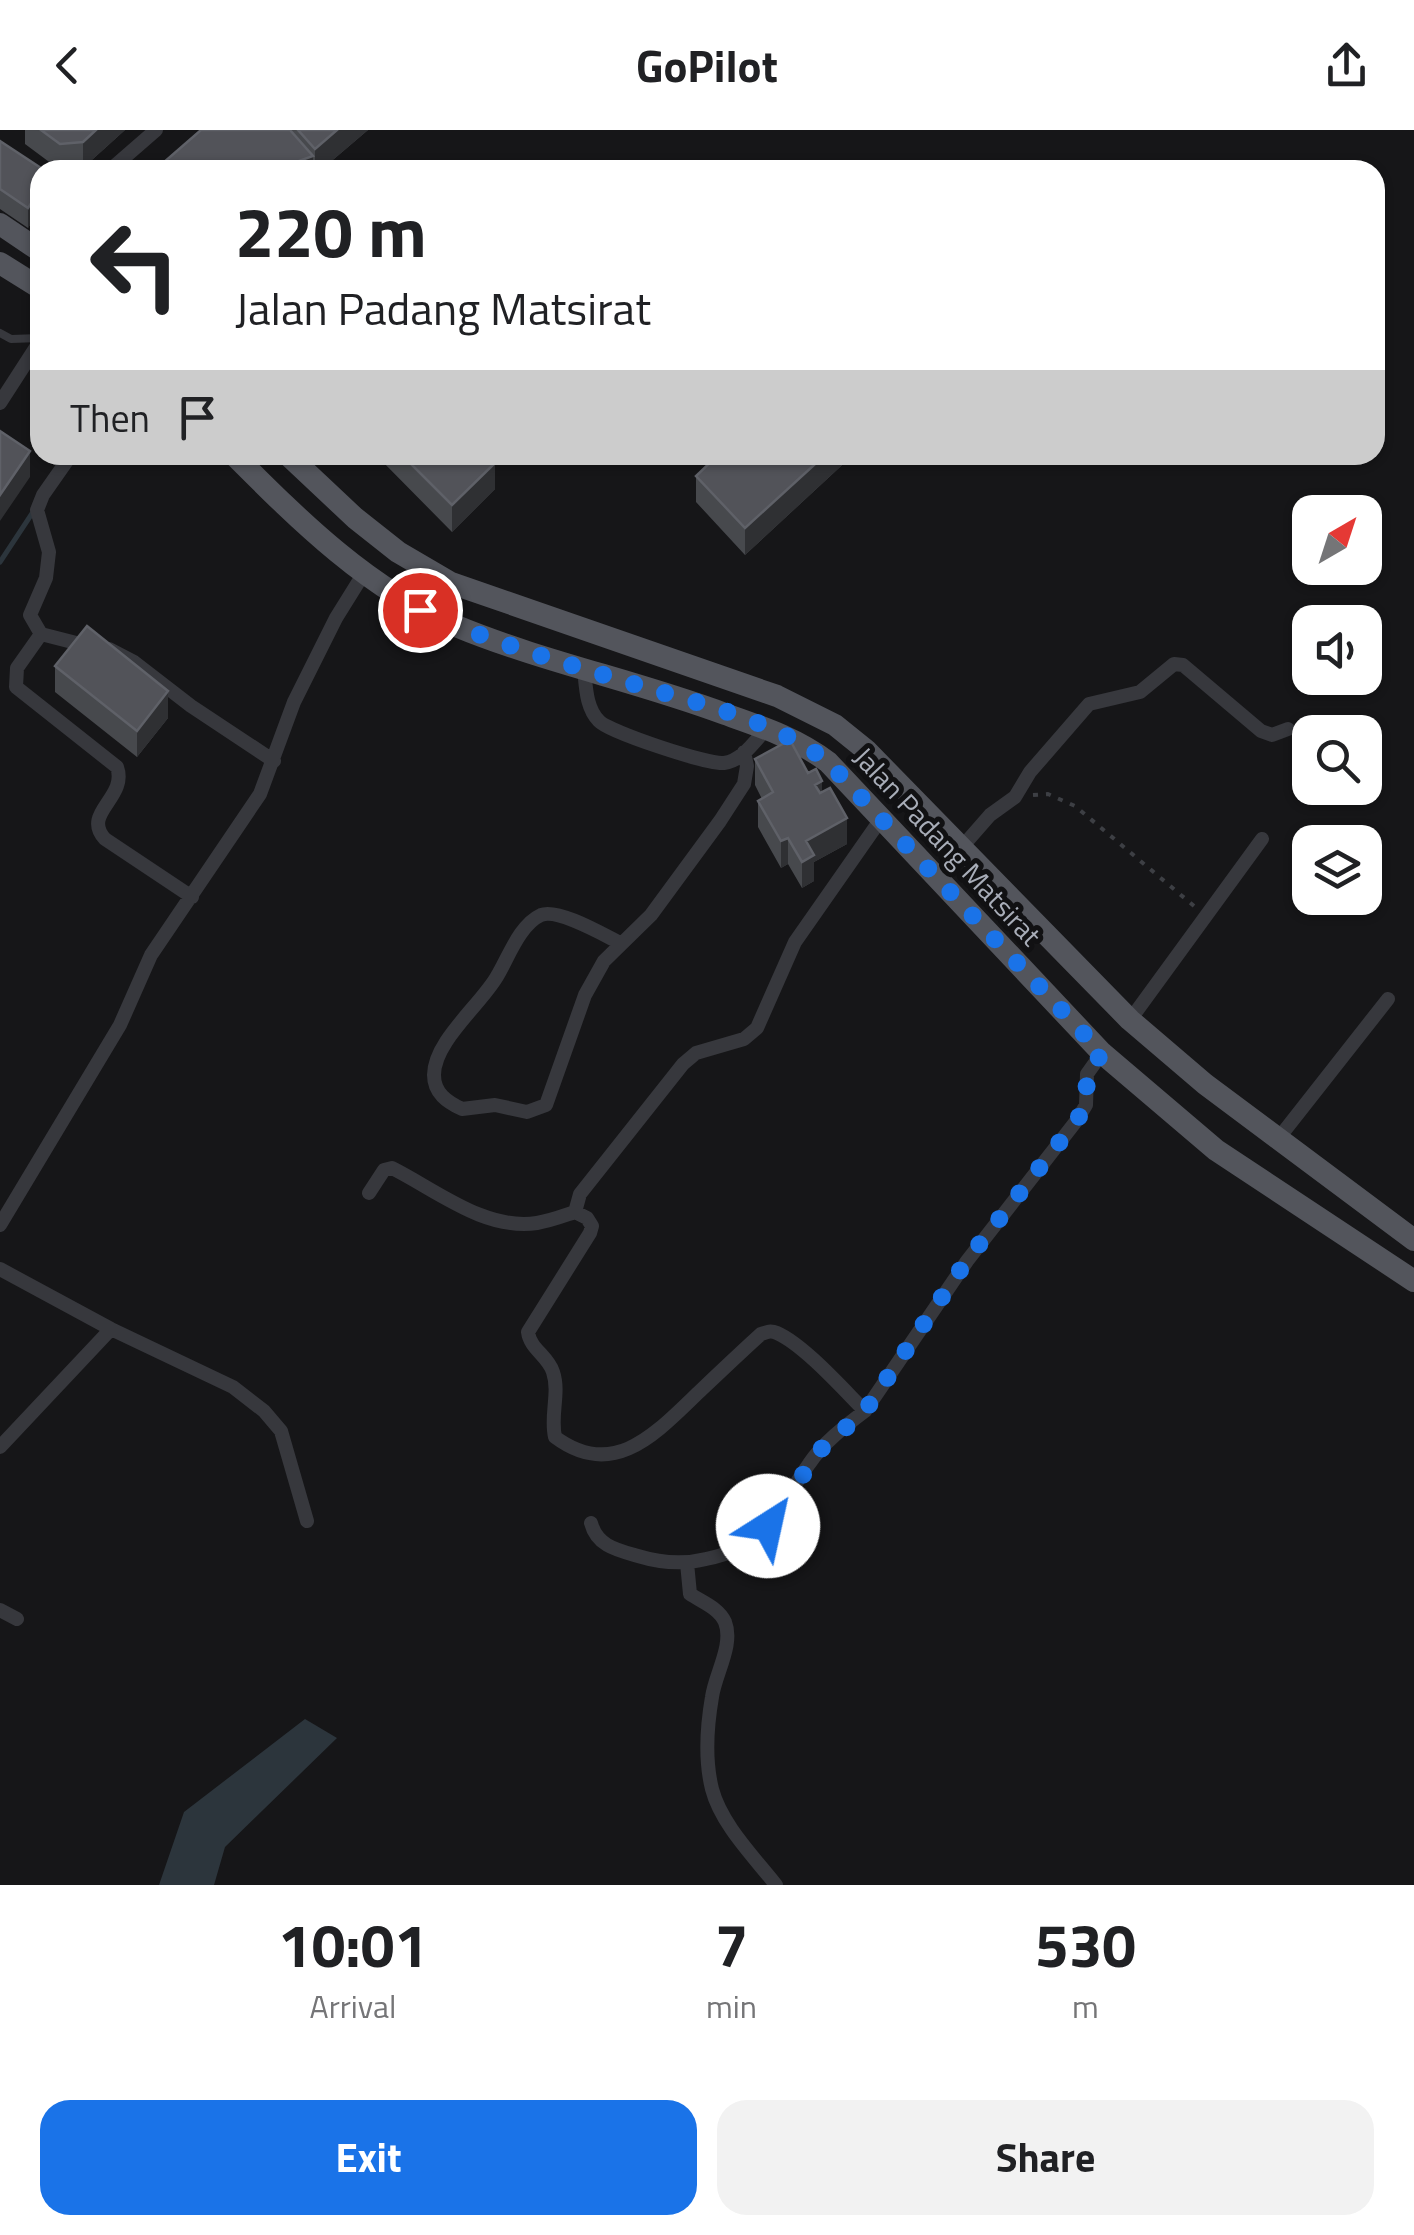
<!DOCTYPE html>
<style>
:root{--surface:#fff;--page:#f2f2f2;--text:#202124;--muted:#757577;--accent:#1a73e8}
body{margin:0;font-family:"Titillium Web",sans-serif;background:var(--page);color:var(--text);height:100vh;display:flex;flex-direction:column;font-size:38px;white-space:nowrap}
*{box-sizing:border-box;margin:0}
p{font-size:32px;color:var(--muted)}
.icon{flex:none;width:55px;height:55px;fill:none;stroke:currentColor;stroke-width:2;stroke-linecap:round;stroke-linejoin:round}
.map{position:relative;height:1755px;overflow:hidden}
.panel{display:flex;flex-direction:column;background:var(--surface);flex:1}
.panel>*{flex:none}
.top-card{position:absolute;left:30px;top:30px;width:1355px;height:305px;border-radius:30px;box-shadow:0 2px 8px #0004;background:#fff;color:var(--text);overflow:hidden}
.needle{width:65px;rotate:39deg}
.tools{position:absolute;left:1292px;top:365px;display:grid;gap:20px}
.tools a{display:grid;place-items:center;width:90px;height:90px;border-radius:20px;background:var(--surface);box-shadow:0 2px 8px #0004;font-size:50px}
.pin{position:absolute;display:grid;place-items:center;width:85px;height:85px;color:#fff;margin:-42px;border:5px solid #fff;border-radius:50%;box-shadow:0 2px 10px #0007}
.me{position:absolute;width:110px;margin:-55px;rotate:35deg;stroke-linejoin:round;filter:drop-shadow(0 0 8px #0008)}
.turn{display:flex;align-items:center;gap:35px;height:210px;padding:0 40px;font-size:45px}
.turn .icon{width:130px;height:130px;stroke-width:2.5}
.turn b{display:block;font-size:70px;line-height:85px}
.then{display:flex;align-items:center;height:95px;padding:0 40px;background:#0003;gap:20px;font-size:38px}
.eta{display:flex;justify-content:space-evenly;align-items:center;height:170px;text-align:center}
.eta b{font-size:60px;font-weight:700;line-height:70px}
.primary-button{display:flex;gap:20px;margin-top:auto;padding:20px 40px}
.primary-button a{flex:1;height:115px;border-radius:30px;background:var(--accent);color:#fff;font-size:40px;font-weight:700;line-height:115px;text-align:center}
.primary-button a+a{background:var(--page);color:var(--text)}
header{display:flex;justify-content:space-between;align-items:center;height:130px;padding:0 40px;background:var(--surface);font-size:45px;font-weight:700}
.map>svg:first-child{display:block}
</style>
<header><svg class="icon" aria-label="back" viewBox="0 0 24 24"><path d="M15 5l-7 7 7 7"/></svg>GoPilot<svg class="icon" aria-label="share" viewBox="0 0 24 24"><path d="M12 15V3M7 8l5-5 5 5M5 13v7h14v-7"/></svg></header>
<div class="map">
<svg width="1414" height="1755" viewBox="0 0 1414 1755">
<rect width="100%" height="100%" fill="#161618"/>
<path fill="#2c353c" d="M305 1589 337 1608 225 1717 214 1755H159L184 1682Z"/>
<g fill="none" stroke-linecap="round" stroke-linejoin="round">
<path stroke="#2c353c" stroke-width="5" d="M0 432 33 382"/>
<path stroke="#3d3f44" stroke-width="4" stroke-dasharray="5 8" stroke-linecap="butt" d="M1033 665 1048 664 1075 676 1194 776"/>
<path stroke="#37383d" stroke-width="8" d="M0 203 11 209 40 208"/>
<path stroke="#37383d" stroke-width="14" d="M110 40 156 0
M0 273 40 211
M71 325 43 365 37 380 49 422 46 448 30 485 41 504 88 516
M41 504 17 538 16 557 117 637C128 668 81 683 105 709L192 767
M109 519 134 532 191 576 274 631
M584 539C586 557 586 578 599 591 609 602 709 635 724 633 742 631 755 611 766 599
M881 689 795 812 757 898 744 909 696 923 683 934 580 1064 575 1082 587 1088 592 1096 590 1103 528 1202C530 1219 548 1226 553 1242 560 1263 550 1285 555 1307 614 1351 656 1303 699 1262 719 1243 740 1223 761 1204 768 1202 770 1200 777 1203 804 1215 843 1259 865 1281L967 1131 1077 990 1086 975 1087 944 1102 923
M962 717 990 685 1015 667 1030 642 1089 574 1140 562 1174 534 1183 535 1261 601 1272 605 1288 599
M620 813C604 805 558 778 541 785 519 795 508 829 496 848 479 876 434 912 434 945 434 963 447 972 462 979L495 975 527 982 546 975 585 865 604 831 651 785 720 691 744 654 747 636 744 622
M1130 890 1262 709
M1278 1009 1388 869
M369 1063 384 1040 392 1038C436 1060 485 1101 537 1093 550 1091 563 1086 575 1082
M0 1095 120 895 151 825 260 664 294 572 336 488 364 443
M0 1139 111 1199 233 1257 264 1281 281 1301 307 1391
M0 1317 111 1199
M591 1393C597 1416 617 1420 638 1426 661 1433 682 1435 706 1429 773 1415 774 1383 809 1334 823 1313 845 1296 865 1281
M687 1433 690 1464C702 1472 719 1478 725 1492 734 1515 715 1544 712 1567 707 1596 705 1631 712 1659 721 1694 754 1727 776 1755
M0 1480 17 1489"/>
<path stroke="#53555c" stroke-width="22" d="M0 94 40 121
M0 133 40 158
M234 325C300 391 369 460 456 496 543 532 637 551 725 584 762 597 796 608 828 632L1102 923 1216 1020 1414 1151
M288 325 355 388 398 422 451 453 777 566 835 595 866 620 1130 890 1205 954 1414 1110"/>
</g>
<path fill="#47494d" d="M25 0H125L83 38 60 40 25 14Z
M201 0H368L321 40H155Z
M0 11 40 40V79L28 98 0 79Z
M376 325H487L495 359 452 402Z
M853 325 745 425 696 372V346Z
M55 536 168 588 137 627 55 562Z
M755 629 808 643 822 662 847 714 814 732V751L802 758 788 734 781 738 758 697V671L762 669 755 655Z"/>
<path fill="#2f3033" d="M96 0H125L83 38V12Z
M337 0H368L321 40H315V19Z
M313 26V40H274Z
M40 60V79L28 98V78Z
M30 321V347L0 391V365Z
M825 325H853L745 425V398Z
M495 333V359L452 402V375Z
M168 561V588L137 627V601Z
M822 651V678L815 655Z
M847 688V714L814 732V751L802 758V732L806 711Z
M788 708V734L781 738V711Z"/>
<path fill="#525359" stroke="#5f6168" stroke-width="2.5" d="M41 0H96L83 12 60 14Z
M201 0H290L313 26 274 40H155Z
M298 0H337L315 19Z
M0 11 44 40H40V60L28 78 0 59Z
M0 301 30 321 0 365Z
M402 325H487L495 333 452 375Z
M718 325H825L745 398 696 346Z
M87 496 168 561 137 601 55 536Z
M790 610 808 643 816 639 822 651 815 655 820 663 830 658 847 688 806 711 814 725 802 732 788 708 781 711 758 671 773 662 755 629Z"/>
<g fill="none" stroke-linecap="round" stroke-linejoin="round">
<path stroke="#1a73e8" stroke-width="18" stroke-dasharray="0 32.4" d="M420 480C492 513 568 534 644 557 706 575 777 592 828 632L1102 923 1087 944 1086 975 1077 990 967 1130 865 1281 820 1320 768 1396"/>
</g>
<g text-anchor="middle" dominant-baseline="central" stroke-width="10" stroke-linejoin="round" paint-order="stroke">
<g font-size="28" fill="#a8adb8" stroke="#111113">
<text transform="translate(948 716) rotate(47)">Jalan Padang Matsirat</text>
</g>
</g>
</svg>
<div class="tools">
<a><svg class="needle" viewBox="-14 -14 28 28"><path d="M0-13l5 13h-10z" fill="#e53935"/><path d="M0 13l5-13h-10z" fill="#757577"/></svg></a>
<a><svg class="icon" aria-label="sound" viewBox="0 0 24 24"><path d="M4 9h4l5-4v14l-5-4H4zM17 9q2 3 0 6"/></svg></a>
<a><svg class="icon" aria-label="search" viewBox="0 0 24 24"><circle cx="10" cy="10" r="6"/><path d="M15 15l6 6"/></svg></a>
<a><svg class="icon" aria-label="layers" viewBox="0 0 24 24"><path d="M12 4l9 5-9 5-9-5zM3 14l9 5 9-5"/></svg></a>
</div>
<div class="pin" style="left:420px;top:480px;background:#d93025"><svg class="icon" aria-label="arrive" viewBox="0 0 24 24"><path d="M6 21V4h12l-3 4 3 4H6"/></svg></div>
<svg class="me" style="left:768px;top:1396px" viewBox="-20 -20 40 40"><circle r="19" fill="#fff"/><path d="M0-13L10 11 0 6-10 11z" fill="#1a73e8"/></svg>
<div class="top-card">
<div class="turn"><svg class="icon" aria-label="left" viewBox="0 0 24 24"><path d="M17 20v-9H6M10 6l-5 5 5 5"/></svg><div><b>220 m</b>Jalan Padang Matsirat</div></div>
<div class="then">Then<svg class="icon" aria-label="arrive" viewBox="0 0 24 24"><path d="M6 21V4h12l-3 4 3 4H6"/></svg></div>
</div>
</div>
<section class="panel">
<div class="eta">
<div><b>10:01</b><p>Arrival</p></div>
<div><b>7</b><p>min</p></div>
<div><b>530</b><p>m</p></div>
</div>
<div class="primary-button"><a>Exit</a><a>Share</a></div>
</section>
